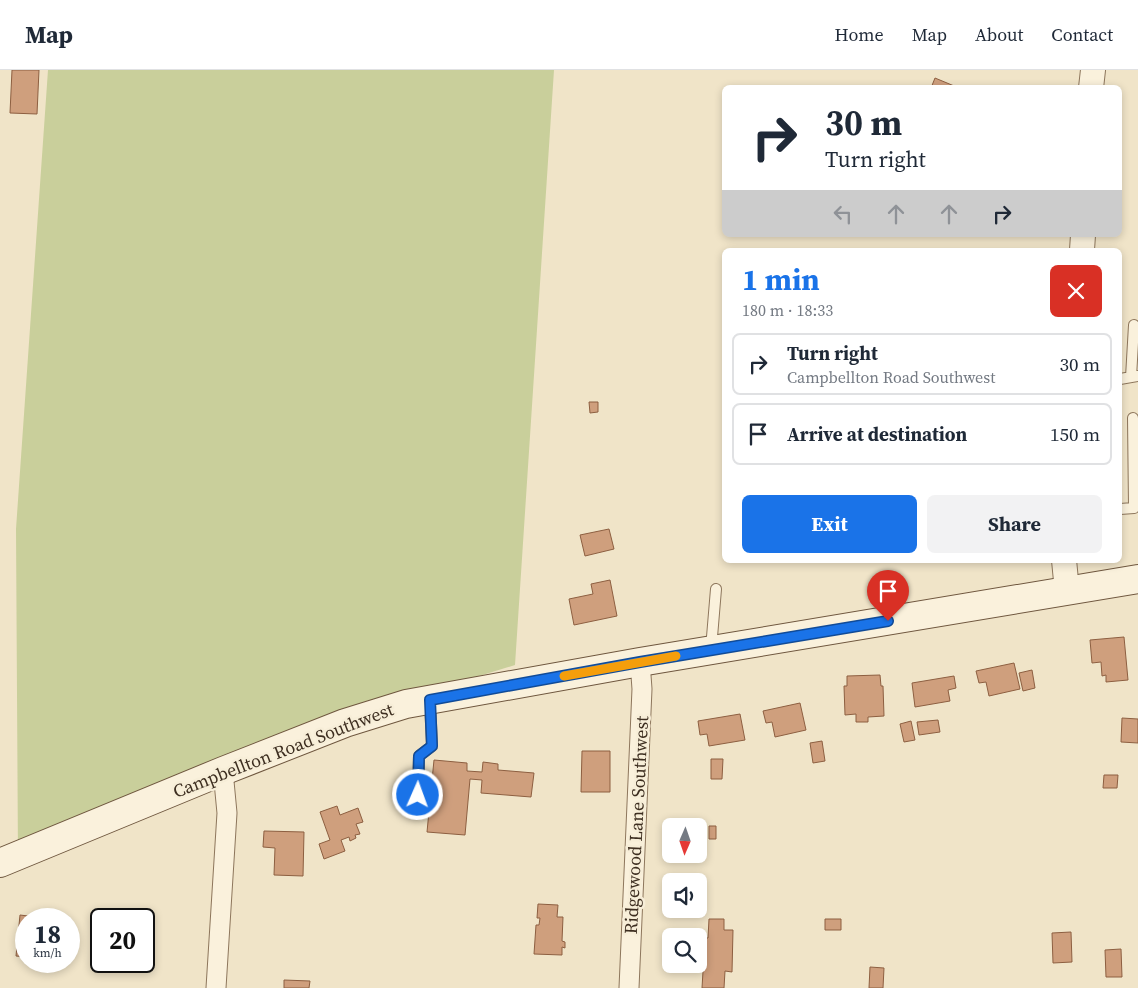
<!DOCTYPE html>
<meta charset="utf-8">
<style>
:root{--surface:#fff;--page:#f2f2f3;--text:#1f2937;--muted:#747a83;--line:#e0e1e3;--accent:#1a73e8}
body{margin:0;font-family:"Source Serif 4",serif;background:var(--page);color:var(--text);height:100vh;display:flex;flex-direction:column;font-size:19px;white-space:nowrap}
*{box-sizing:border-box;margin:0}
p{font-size:16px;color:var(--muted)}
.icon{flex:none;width:28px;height:28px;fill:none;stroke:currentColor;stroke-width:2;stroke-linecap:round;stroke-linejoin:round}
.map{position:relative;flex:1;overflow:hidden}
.panel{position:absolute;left:722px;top:178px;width:400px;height:315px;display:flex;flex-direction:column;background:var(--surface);border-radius:8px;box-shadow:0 2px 8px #0003}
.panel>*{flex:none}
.hud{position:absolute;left:722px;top:15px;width:400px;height:152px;border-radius:8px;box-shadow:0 2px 8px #0003;background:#fff;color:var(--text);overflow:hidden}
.needle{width:32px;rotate:182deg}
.fabs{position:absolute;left:662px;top:748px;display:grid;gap:10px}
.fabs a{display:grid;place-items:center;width:45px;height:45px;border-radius:8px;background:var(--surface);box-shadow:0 2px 8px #0003;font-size:25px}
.speed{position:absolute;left:15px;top:838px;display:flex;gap:10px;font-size:25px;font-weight:700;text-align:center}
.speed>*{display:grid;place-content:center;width:65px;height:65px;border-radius:50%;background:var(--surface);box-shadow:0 2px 8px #0003;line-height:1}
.speed small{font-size:12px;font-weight:400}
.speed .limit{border:2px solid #111;border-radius:8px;background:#fff;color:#111}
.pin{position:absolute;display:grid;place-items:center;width:42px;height:42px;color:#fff;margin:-51px -21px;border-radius:50% 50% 50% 0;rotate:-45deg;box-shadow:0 0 5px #0007}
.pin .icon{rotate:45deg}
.me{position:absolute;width:55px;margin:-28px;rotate:2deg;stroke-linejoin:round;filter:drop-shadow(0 0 4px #0008)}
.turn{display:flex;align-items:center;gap:18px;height:105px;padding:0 20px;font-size:22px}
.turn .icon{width:65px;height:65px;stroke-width:2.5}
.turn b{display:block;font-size:35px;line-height:42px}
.lanes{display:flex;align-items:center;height:48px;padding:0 20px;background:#0003;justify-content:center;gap:25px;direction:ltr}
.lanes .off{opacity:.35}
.round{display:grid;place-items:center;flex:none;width:52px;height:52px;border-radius:8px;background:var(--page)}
.head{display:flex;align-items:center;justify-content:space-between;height:85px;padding:0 20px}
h1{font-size:30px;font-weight:700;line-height:38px;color:var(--accent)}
.cta{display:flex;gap:10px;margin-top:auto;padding:10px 20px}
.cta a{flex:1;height:58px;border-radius:8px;background:var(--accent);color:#fff;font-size:20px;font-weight:700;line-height:58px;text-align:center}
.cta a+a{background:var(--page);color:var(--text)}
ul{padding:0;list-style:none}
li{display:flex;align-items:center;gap:15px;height:62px;margin:0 10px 8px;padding:0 10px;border:2px solid var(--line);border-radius:8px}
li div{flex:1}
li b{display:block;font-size:19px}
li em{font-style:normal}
header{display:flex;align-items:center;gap:30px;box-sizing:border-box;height:70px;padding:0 25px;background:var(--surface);border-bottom:1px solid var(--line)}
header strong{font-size:24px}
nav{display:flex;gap:28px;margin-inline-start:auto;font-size:18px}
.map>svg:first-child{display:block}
</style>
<header>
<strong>Map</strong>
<nav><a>Home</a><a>Map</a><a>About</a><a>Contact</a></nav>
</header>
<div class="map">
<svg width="1138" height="918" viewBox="0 0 1138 918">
<rect width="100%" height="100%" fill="#f0e4c8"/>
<path fill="#c9cf9b" d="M48 0H554L515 595 359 643 18 789 16 459Z"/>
<path fill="#cf9f7d" stroke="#8d5f41" d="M12 0H39L37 44 10 43Z
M935 8 959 18H931Z
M589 332H598V342L590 343Z
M609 459 614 479 585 486 580 465Z
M610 510 617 546 574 555 569 529 593 524 591 514Z
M1124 567 1128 610 1106 612V605L1102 606 1101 592 1092 593 1090 570Z
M1014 593 1020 619 989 626 986 612 979 613 976 601Z
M1032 600 1035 618 1023 621 1019 603Z
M880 605 881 616H883L884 646 868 647V652H856V644L845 645 844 616H847V606Z
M954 606 956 618 948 620 950 631 915 637 912 613Z
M800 633 806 660 775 667 772 652 766 653 763 641Z
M740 644 745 670 709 676 707 664 700 665 698 651Z
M1122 648 1138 649V673L1121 672Z
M938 650 940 662 919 665 917 652Z
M911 651 915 670 904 672 900 654Z
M822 671 825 691 813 693 810 673Z
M582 681H610V722H581Z
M711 689H723L722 709H711Z
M434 690 467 693V701L482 702 483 692 498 694V700L534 703 531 727 481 723 482 710 470 709 465 765 427 762Z
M1104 705H1118L1117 718H1103Z
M337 736 340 745 358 738 363 752 356 754 360 764 355 765 356 768 350 771 349 767 341 770 345 781 324 789 319 774 330 770 320 742Z
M709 756H716V769H709Z
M264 761 304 762 303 806 274 805 275 778 263 777Z
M538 834 558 835 557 847H563L562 871 565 872V878L562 877V885L534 884 536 855H539L540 848H537Z
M20 845 36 847V849H26V887L16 886Z
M709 849H724V860H733L732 902 725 901 724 918H702L705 868H708Z
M825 849H841V860H825Z
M1071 862 1072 892 1053 893 1052 863Z
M1121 879 1122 907H1106L1105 880Z
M870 897 884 898 883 918H869Z
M284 910 310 911 309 918H284Z"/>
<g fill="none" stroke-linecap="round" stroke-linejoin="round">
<defs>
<path id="service" d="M1131 307 1134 255
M1120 309 1138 306
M1120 439 1134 438 1133 348
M711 579 716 519
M418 725 419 686 432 676 430 631"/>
<path id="minor" d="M216 918 227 743 223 701
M629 918 642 619 640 592"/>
<path id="tertiary" d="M1091 18 1093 0
M1082 180 1083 165
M1064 490 1067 521"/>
<path id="secondary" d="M0 793 223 701 345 653 406 634 640 592 1138 509"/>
</defs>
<use href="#service" stroke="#8d765c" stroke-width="12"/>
<use href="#minor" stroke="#8d765c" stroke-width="21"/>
<use href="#tertiary" stroke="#8d765c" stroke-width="26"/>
<use href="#secondary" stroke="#6f573f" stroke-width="30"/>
<use href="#service" stroke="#faf1dc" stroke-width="10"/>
<use href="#minor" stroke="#faf1dc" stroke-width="19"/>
<use href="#tertiary" stroke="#faf1dc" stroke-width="24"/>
<use href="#secondary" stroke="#faf1dc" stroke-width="28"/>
</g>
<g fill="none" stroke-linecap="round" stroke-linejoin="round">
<defs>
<path id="route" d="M418 725 419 686 432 676 430 630 640 592 888 551"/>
</defs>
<use href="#route" stroke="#114b97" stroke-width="12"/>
<use href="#route" stroke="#1a73e8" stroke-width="9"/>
<path stroke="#f59e0b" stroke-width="9" d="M564 606 676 586"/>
</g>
<g text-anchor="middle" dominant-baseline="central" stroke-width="5" stroke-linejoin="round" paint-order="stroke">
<g font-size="18" fill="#3d2e20" stroke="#f7eed8">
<text transform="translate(283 680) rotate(-21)">Campbellton Road Southwest</text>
<text transform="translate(636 755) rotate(-87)">Ridgewood Lane Southwest</text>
</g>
</g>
</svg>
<div class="fabs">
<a><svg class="needle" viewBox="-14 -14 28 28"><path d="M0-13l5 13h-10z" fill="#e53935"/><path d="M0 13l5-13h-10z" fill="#747a83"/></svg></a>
<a><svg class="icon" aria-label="sound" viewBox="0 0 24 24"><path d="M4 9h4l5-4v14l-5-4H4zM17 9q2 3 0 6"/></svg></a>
<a><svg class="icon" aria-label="search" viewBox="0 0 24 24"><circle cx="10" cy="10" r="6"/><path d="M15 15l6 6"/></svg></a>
</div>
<div class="speed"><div>18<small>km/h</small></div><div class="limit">20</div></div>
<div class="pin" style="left:888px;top:551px;background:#d93025"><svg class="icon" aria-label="arrive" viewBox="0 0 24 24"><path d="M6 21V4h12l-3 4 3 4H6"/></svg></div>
<svg class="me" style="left:418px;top:725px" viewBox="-20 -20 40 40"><circle r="17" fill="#1a73e8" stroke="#fff" stroke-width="3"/><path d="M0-11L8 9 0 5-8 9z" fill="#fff"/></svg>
<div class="hud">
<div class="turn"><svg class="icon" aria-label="right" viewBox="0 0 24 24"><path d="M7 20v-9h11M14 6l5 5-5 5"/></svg><div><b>30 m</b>Turn right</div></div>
<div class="lanes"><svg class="icon off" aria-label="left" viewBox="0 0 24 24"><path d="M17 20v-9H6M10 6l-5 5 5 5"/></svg><svg class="icon off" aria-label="ahead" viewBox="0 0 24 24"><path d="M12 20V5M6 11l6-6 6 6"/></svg><svg class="icon off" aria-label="ahead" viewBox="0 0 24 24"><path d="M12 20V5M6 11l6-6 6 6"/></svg><svg class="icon" aria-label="right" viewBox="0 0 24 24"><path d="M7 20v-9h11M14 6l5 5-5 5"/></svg></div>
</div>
<section class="panel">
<div class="head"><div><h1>1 min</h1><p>180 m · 18:33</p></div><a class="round" style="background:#d93025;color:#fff"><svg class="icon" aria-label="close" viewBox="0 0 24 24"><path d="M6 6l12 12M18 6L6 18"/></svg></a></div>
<ul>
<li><svg class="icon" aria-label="right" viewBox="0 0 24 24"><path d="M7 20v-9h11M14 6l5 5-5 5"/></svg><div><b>Turn right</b><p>Campbellton Road Southwest</p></div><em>30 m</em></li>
<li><svg class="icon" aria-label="arrive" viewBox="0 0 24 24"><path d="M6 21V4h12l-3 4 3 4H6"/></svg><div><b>Arrive at destination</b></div><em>150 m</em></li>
</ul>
<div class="cta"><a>Exit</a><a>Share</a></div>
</section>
</div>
